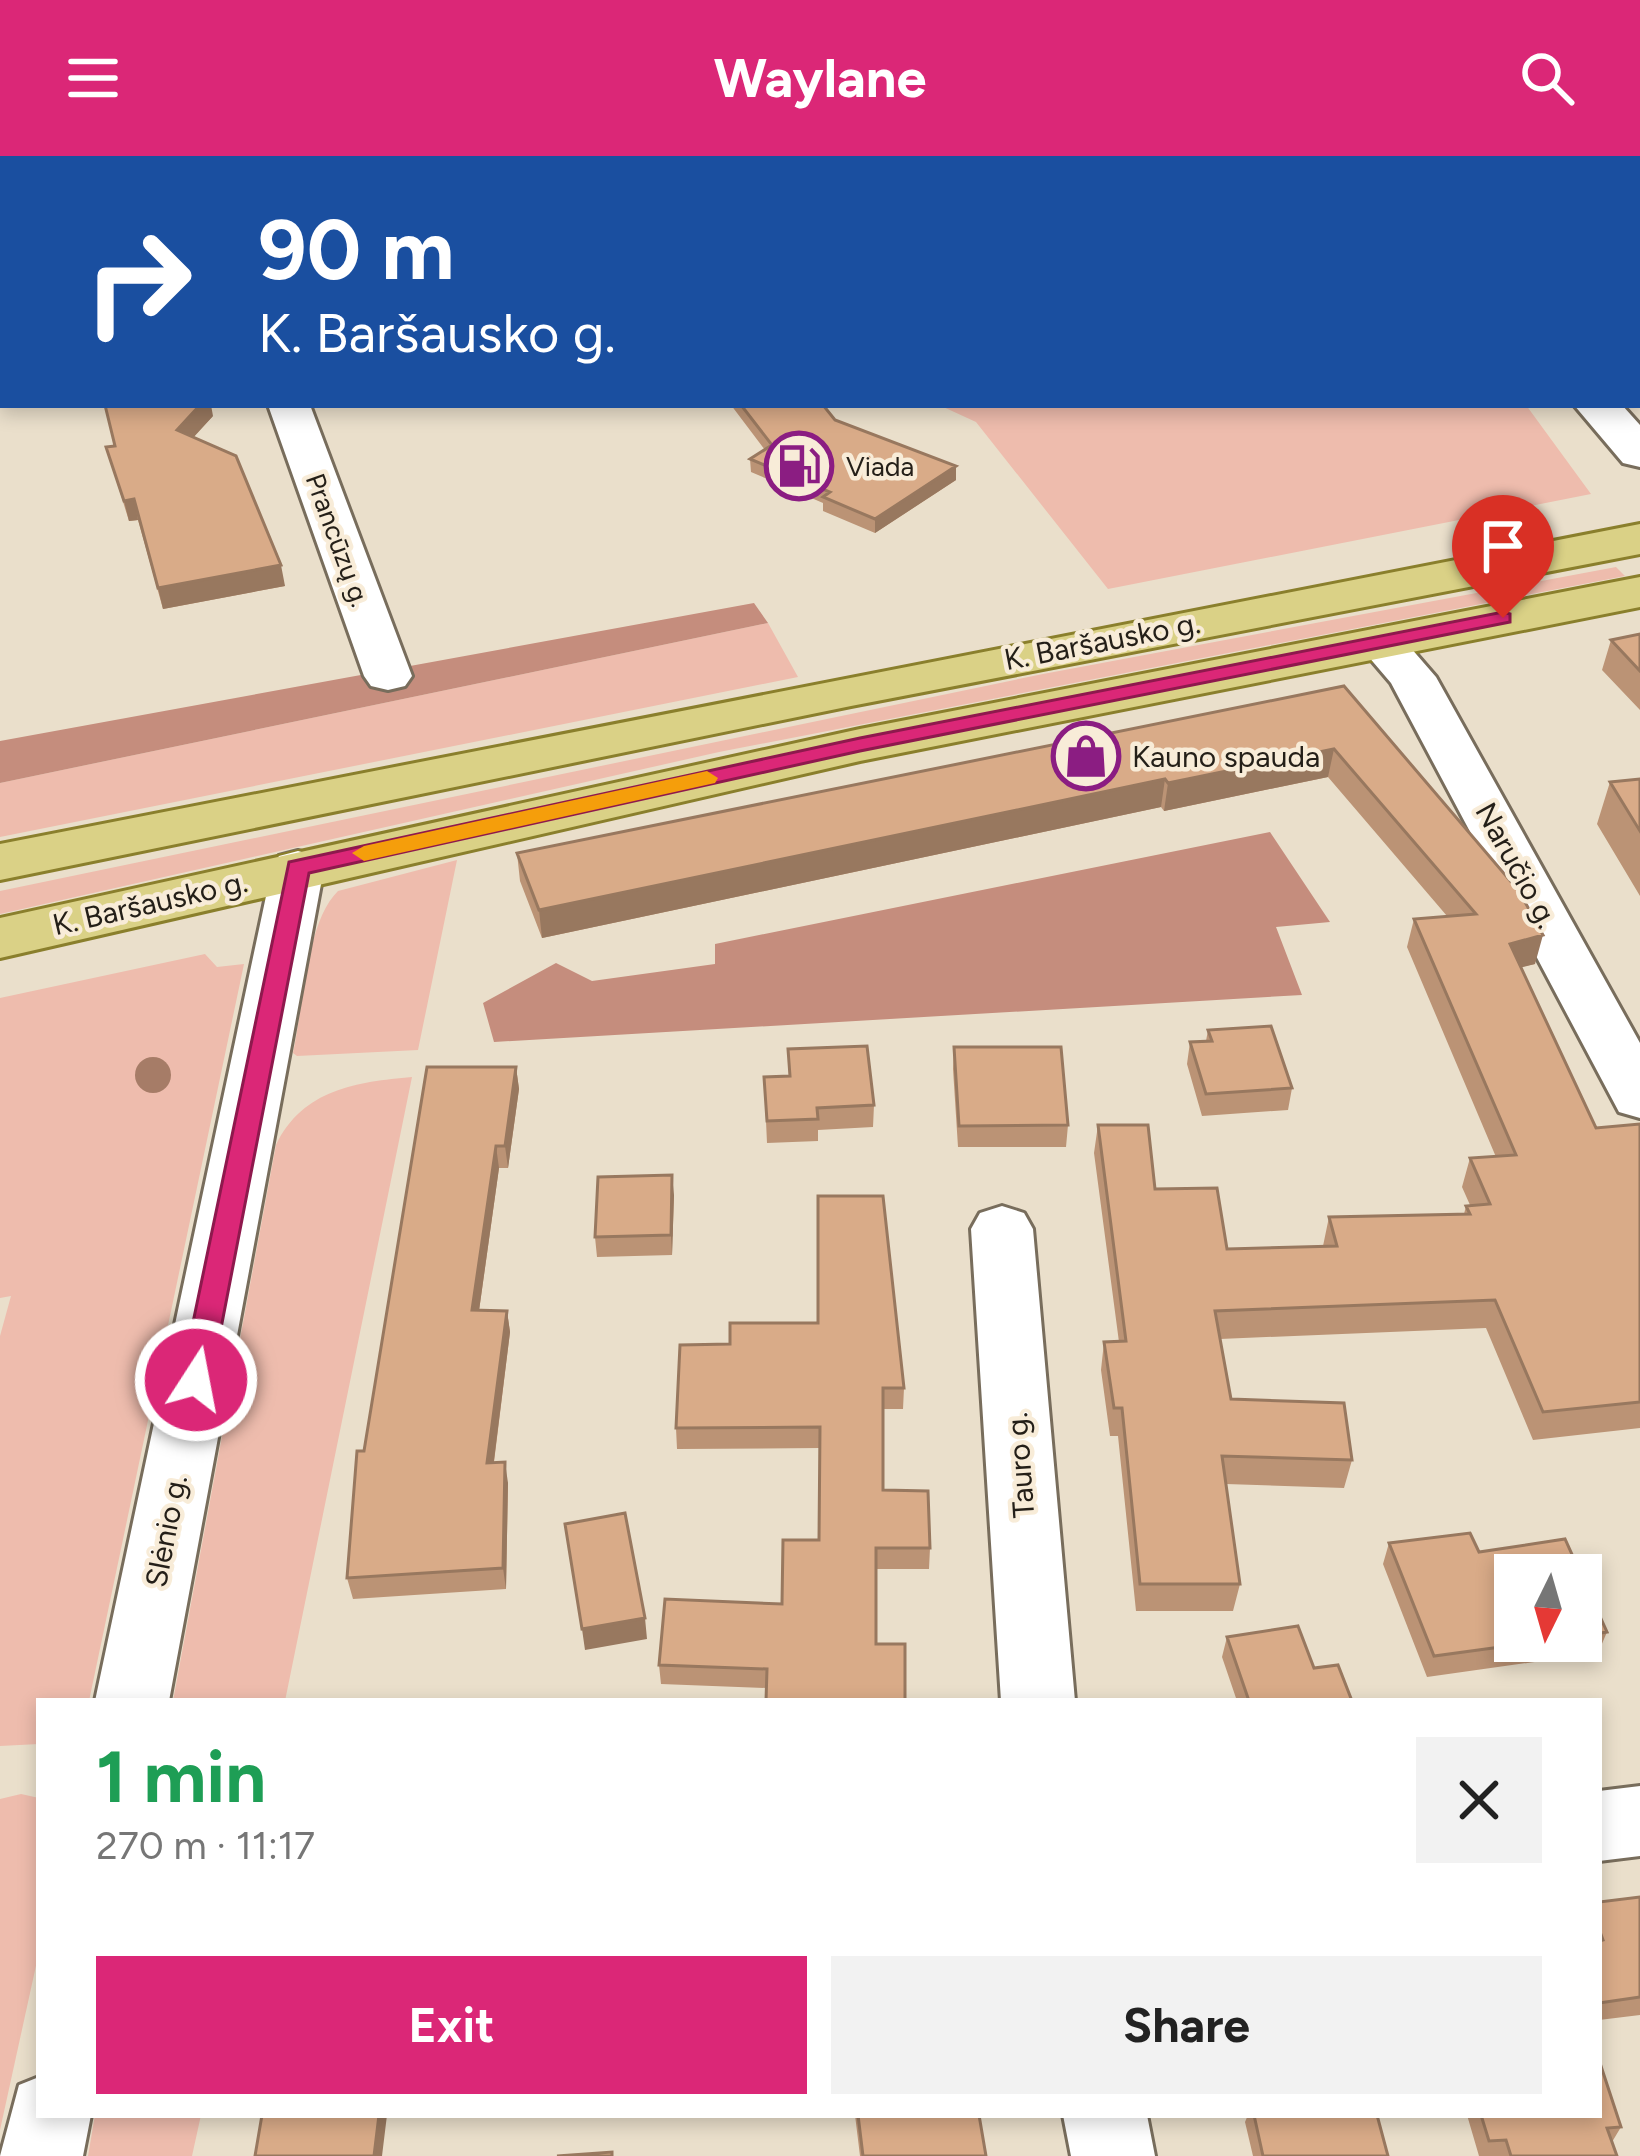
<!DOCTYPE html>
<meta charset="utf-8">
<style>
:root{--surface:#fff;--page:#f2f2f2;--text:#222;--muted:#767676;--accent:#db2777}
body{margin:0;font-family:Figtree,sans-serif;background:var(--page);color:var(--text);height:100vh;display:flex;flex-direction:column;font-size:45px;white-space:nowrap}
*{box-sizing:border-box;margin:0}
p{font-size:39px;color:var(--muted)}
.icon{flex:none;width:66px;height:66px;fill:none;stroke:currentColor;stroke-width:2;stroke-linecap:round;stroke-linejoin:round}
.map{position:relative;flex:1;overflow:hidden}
.details{position:absolute;left:36px;top:1542px;width:1566px;height:420px;display:flex;flex-direction:column;background:var(--surface);border-radius:0px;box-shadow:0 6px 18px #0003}
.details>*{flex:none}
.top-card{position:absolute;left:0px;top:0px;width:1641px;height:252px;box-shadow:0 6px 18px #0003;background:#1a4fa0;color:#fff;overflow:hidden}
.needle{width:78px;rotate:185deg}
.tools{position:absolute;left:1494px;top:1398px;display:grid;gap:24px}
.tools a{display:grid;place-items:center;width:108px;height:108px;border-radius:0px;background:var(--surface);box-shadow:0 6px 18px #0003;font-size:60px}
.pin{position:absolute;display:grid;place-items:center;width:102px;height:102px;color:#fff;margin:-123px -51px;border-radius:50% 50% 50% 0;rotate:-45deg;box-shadow:0 0 12px #0007}
.pin .icon{rotate:45deg}
.me{position:absolute;width:132px;margin:-66px;rotate:11deg;stroke-linejoin:round;filter:drop-shadow(0 0 9px #0008)}
.turn{display:flex;align-items:center;gap:42px;height:252px;padding:0 60px;font-size:54px}
.turn .icon{width:156px;height:156px;stroke-width:2.5}
.turn b{display:block;font-size:84px;line-height:102px}
.round{display:grid;place-items:center;flex:none;width:126px;height:126px;border-radius:0px;background:var(--page)}
.headline{display:flex;align-items:center;justify-content:space-between;height:204px;padding:0 60px}
h1{font-size:72px;font-weight:700;line-height:90px;color:#1e9e55}
.primary-button{display:flex;gap:24px;margin-top:auto;padding:24px 60px}
.primary-button a{flex:1;height:138px;border-radius:0px;background:var(--accent);color:#fff;font-size:48px;font-weight:700;line-height:138px;text-align:center}
.primary-button a+a{background:var(--page);color:var(--text)}
header{display:flex;justify-content:space-between;align-items:center;height:156px;padding:0 60px;background:var(--accent);color:#fff;font-size:54px;font-weight:700}
.map>svg:first-child{display:block}
</style>
<header><svg class="icon" aria-label="menu" viewBox="0 0 24 24"><path d="M4 6h16M4 12h16M4 18h16"/></svg>Waylane<svg class="icon" aria-label="search" viewBox="0 0 24 24"><circle cx="10" cy="10" r="6"/><path d="M15 15l6 6"/></svg></header>
<div class="map">
<svg width="1640" height="2000" viewBox="0 0 1640 2000">
<rect width="100%" height="100%" fill="#eadfcb"/>
<path fill="#eebcad" d="M885 0H1415L1414 3Z
M939 249H1526L1591 338 1108 433 976 266Z
M1616 411 1625 420 719 596 0 758V735L1043 518Z
M768 467 798 521 0 681V627Z
M457 704 418 894 297 900 293 897C303 852 306 766 338 735Z
M205 798 217 811 244 808 89 1545H39V1588L0 1590V1180L11 1140 0 1142V842Z
M412 921 285 1545H173L276 989C303 933 357 926 412 921Z
M21 1638 39 1642V1796L0 1974V1643Z
M95 1959H201L192 2000H88Z"/>
<path fill="#c58d7d" d="M754 447 768 467 0 627V585Z
M1270 676 1330 766 1276 771 1302 839 494 886 483 847 556 807 592 825 715 808V788Z"/>
<g fill="none" stroke-linecap="round" stroke-linejoin="round">
<defs>
<path id="street" d="M179 0H215L216 3H180Z
M268 249H310L412 520 405 530 388 534 371 530 364 520Z
M1380 472 1397 476 1436 521 1640 887V962L1619 956 1391 527 1356 486 1363 476Z
M298 695 317 700 324 712 169 1545H95L272 712 279 700Z
M1002 1050 1024 1057 1033 1073 1075 1545H1001L971 1073 980 1057Z
M1640 1630V1700L1599 1705V1635Z
M39 1921V1959H91L83 2000H0L19 1929Z
M1063 1959H1147L1155 2000H1071Z"/>
<path id="secondary" d="M1452 0H1490V3H1452Z
M1574 249H1622L1640 269V311L1623 307Z"/>
<path id="primary" d="M1640 368V398L851 550 0 724V688Z
M1640 421V451L860 605 0 802V762L860 573Z"/>
</defs>
<use href="#street" stroke="#786d5c" stroke-width="6"/>
<use href="#secondary" stroke="#786d5c" stroke-width="6"/>
<use href="#primary" stroke="#8a7f2c" stroke-width="6"/>
<use href="#street" fill="#fff" fill-rule="evenodd"/>
<use href="#secondary" fill="#fff" fill-rule="evenodd"/>
<use href="#primary" fill="#dad186" fill-rule="evenodd"/>
</g>
<circle fill="#a67c67" cx="153" cy="919" r="18"/>
<path fill="#bb9375" fill-rule="evenodd" d="M1628 0H1640V44L1638 42V3H1627Z
M1638 56H1640V130L1638 128Z
M731 249H823L835 264 956 324 875 377 823 355V347L751 316 750 303 765 294Z
M213 260 193 281 285 430 163 453 138 364 129 365 106 291Z
M1640 478V554L1602 514 1611 484Z
M1344 530 1535 808 1521 811 1596 972 1640 968V1272L1533 1284 1486 1172 1220 1183 1231 1243 1352 1304 1344 1332 1226 1328 1240 1428 1233 1455H1136L1118 1280H1110L1101 1214 1104 1186H1119L1094 997 1098 969 1155 1033 1227 1093 1323 1090 1329 1061 1464 1058 1466 1050 1470 1049 1462 1031 1470 1002 1496 1001 1407 791 1414 763 1447 760 1328 621 1164 655 1161 651 542 782 520 725 517 697Z
M1640 623V740L1597 668 1610 626Z
M1208 874 1292 932 1288 954 1202 960 1187 908 1190 886 1206 885Z
M954 891 1068 969 1066 991H958L953 913Z
M788 893 874 949 873 971 818 974V985L767 987 764 921 789 920Z
M516 911 519 933 508 1012H499L479 1155H507L510 1176 494 1306 508 1327 506 1433 353 1443 347 1422 364 1295Z
M674 1039 672 1099 597 1101 595 1081Z
M680 1189 904 1232 903 1253H883V1334L930 1392 929 1413H876L766 1532 661 1528 659 1509 782 1448 819 1384 820 1292 677 1293 676 1272Z
M1470 1377 1479 1396 1565 1383 1607 1476 1598 1497 1427 1521 1383 1408 1389 1387ZM1515 1419H1581V1485H1515Z
M1227 1481 1314 1512 1352 1545H1237L1222 1501Z
M1640 1741V1859L1599 1864V1746Z
M855 1959H979L986 2000H860Z
M1248 1959H1377L1388 2000H1253L1245 1966Z
M1467 1959H1599L1621 1971 1612 1986 1617 2000H1479Z"/>
<path fill="#98785f" d="M200 249H211L213 260 182 294 177 274Z
M956 310V324L875 377V363Z
M134 343 138 364 129 365 124 345Z
M281 409 285 430 163 453 158 432Z
M1334 593 1328 621 1164 655 1168 627Z
M1165 623 1161 651 542 782 539 754Z
M1543 779 1535 808 1502 816 1510 788Z
M516 911 519 933 508 1012 505 990Z
M496 990 499 1012 476 1176 472 1154Z
M672 1019 674 1039 672 1099 671 1079Z
M507 1155 510 1176 491 1328 487 1307Z
M505 1306 508 1327 506 1433 503 1412Z
M645 1462 647 1483 585 1494 582 1473Z
M379 1959H387L382 2000H374Z"/>
<path fill="#d9ab88" stroke="#98785f" stroke-width="3" d="M46 0H131L132 3H47Z
M258 0H348L349 3H259Z
M1638 56H1640V87L1638 86Z
M105 249H200L177 274 236 300 281 409 158 432 134 343 124 345 106 291 115 290Z
M741 249H823L835 264 956 310 875 363 823 341 830 336 750 303 772 289Z
M1640 478V515L1611 484Z
M1344 530 1519 735 1543 779 1510 788 1596 972 1640 968V1246L1543 1256 1495 1144 1215 1155 1231 1243 1344 1247 1352 1304 1222 1300 1240 1428H1140L1122 1252H1114L1104 1186 1126 1185 1098 969H1148L1155 1033 1217 1032 1227 1093 1337 1090 1329 1061 1470 1058 1466 1050 1490 1048 1470 1002 1516 999 1414 763 1476 758 1334 593 1168 627 1165 623 539 754 517 697Z
M1640 623V675L1610 626Z
M1271 870 1292 932 1206 938 1190 886 1212 885 1208 874Z
M867 890 874 949 817 952 818 963 767 965 764 921 790 920 788 893Z
M954 891H1061L1068 969 959 970Z
M427 911H516L505 990H496L472 1154 507 1155 487 1307 505 1306 503 1412 347 1422 357 1295H364Z
M672 1019 671 1079 595 1081 598 1021Z
M818 1040H883L904 1232H883V1334L928 1335 930 1392H876V1488H905V1545H766L767 1513 659 1509 665 1443 782 1448 783 1384H819L820 1271 676 1272 680 1189 730 1188V1167H818Z
M625 1357 645 1462 582 1473 565 1368Z
M1470 1377 1479 1396 1565 1383 1607 1476 1581 1480V1419H1515V1485H1544L1434 1500 1389 1387Z
M1298 1470 1314 1512 1338 1509 1352 1545H1249L1227 1481Z
M1640 1741V1841L1599 1847V1785L1603 1784 1599 1773V1746Z
M1599 1904 1621 1971 1607 1972 1617 2000H1511L1506 1984 1489 1985 1481 1959H1599Z
M262 1959H379L374 2000H255Z
M858 1959H979L986 2000H863Z
M1254 1959H1377L1388 2000H1263Z
M612 1996V2000H557Z"/>
<path fill="#db2777" stroke="#8e194d" stroke-width="3" d="M1503 456 1510 458V466L860 595 309 717 211 1224 196 1236 185 1232 181 1224 289 706 860 582Z"/>
<path fill="#f59e0b" d="M707 615 718 622 715 627 364 705 352 697 364 690Z"/>
<defs>
<symbol id="fuel-ring" viewBox="-11 -11 22 22"><circle r="9.5" fill="#f8ecd8" stroke="#8b1d82" stroke-width="1.5"/><path d="M-5.5-6h7V0h2V4h1.3V-2.5L3-4.5l.8-.8L6-3V5H2.5V1h-1V6h-7ZM-4.2-4.7v3.2H.2V-4.7Z" fill="#8b1d82"/></symbol>
<symbol id="shop-ring" viewBox="-11 -11 22 22"><circle r="9.5" fill="#f8ecd8" stroke="#8b1d82" stroke-width="1.5"/><path d="M-5-2.5h2.3a2.7 3.5 0 0 1 5.4 0H5L5.5 6h-11ZM-1.5-2.5h3a1.5 2.3 0 0 0-3 0Z" fill="#8b1d82"/></symbol>
</defs>
<g fill-rule="evenodd">
<use href="#fuel-ring" x="761" y="272" width="76" height="76"/>
<use href="#shop-ring" x="1048" y="562" width="76" height="76"/>
</g>
<g text-anchor="middle" dominant-baseline="central" stroke-width="9" stroke-linejoin="round" paint-order="stroke">
<g font-size="27" fill="#241f18" stroke="#f8ecd8" text-anchor="start">
<text x="846" y="310">Viada</text>
</g>
<g font-size="27" fill="#241f18" stroke="#f8ecd8">
<text transform="translate(338 384) rotate(70)">Prancūzų g.</text>
</g>
<g font-size="30" fill="#241f18" stroke="#f8ecd8">
<text transform="translate(1102 485) rotate(-11)">K. Baršausko g.</text>
<text transform="translate(1517 709) rotate(61)">Naručio g.</text>
<text transform="translate(150 747) rotate(-13)">K. Baršausko g.</text>
<text transform="translate(1020 1309) rotate(-94)">Tauro g.</text>
<text transform="translate(166 1375) rotate(-79)">Slėnio g.</text>
</g>
<g font-size="30" fill="#241f18" stroke="#f8ecd8" text-anchor="start">
<text x="1132" y="600">Kauno spauda</text>
</g>
</g>
</svg>
<div class="tools">
<a><svg class="needle" viewBox="-14 -14 28 28"><path d="M0-13l5 13h-10z" fill="#e53935"/><path d="M0 13l5-13h-10z" fill="#767676"/></svg></a>
</div>
<div class="pin" style="left:1503px;top:462px;background:#d93025"><svg class="icon" aria-label="arrive" viewBox="0 0 24 24"><path d="M6 21V4h12l-3 4 3 4H6"/></svg></div>
<svg class="me" style="left:196px;top:1224px" viewBox="-20 -20 40 40"><circle r="17" fill="#db2777" stroke="#fff" stroke-width="3"/><path d="M0-11L8 9 0 5-8 9z" fill="#fff"/></svg>
<div class="top-card">
<div class="turn"><svg class="icon" aria-label="right" viewBox="0 0 24 24"><path d="M7 20v-9h11M14 6l5 5-5 5"/></svg><div><b>90 m</b>K. Baršausko g.</div></div>
</div>
<section class="details">
<div class="headline"><div><h1>1 min</h1><p>270 m · 11:17</p></div><a class="round"><svg class="icon" aria-label="close" viewBox="0 0 24 24"><path d="M6 6l12 12M18 6L6 18"/></svg></a></div>
<div class="primary-button"><a>Exit</a><a>Share</a></div>
</section>
</div>
